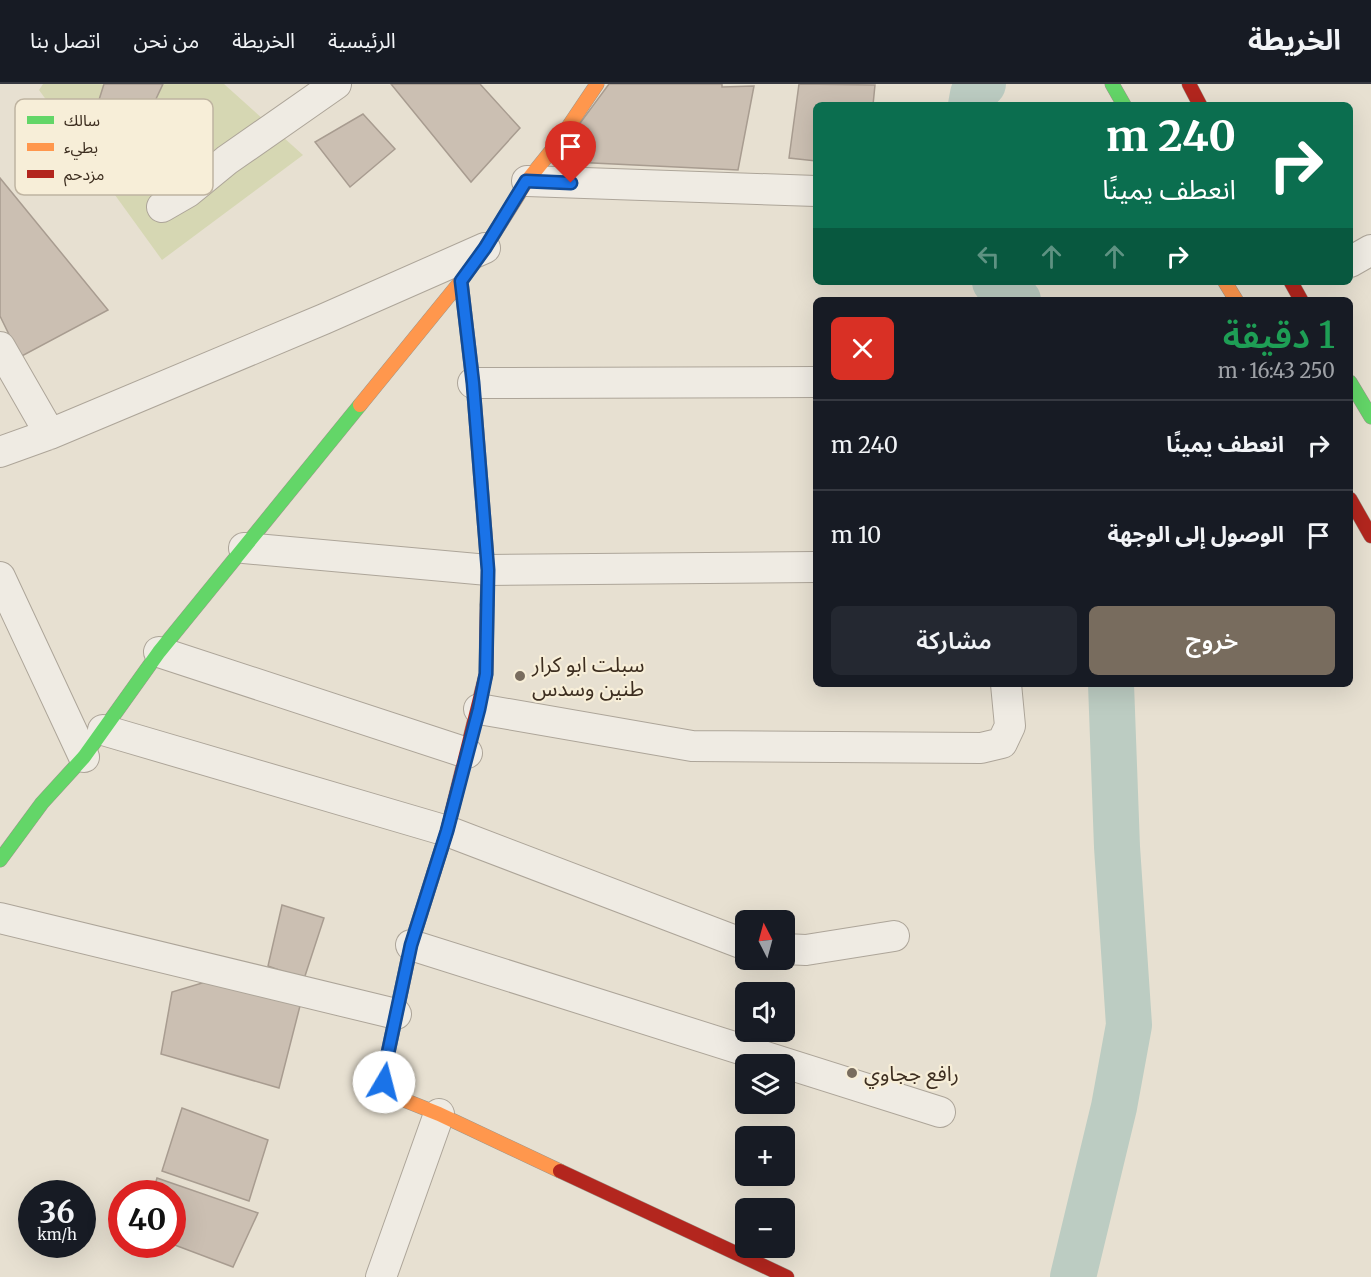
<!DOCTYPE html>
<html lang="ar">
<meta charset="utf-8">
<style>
:root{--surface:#171b24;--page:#242831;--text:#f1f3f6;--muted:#9ea1a6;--line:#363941;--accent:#786c5e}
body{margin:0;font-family:Merriweather,"Noto Sans Arabic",serif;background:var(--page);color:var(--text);direction:rtl;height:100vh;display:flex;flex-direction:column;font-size:22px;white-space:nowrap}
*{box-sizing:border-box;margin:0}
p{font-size:20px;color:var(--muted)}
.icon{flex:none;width:33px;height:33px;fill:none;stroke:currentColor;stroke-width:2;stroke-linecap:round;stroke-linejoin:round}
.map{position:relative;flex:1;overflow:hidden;direction:ltr}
.panel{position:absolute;left:813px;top:213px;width:540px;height:390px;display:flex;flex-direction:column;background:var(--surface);border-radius:9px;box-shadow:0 6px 24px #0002;direction:rtl}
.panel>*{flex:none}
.guide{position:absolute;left:813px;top:18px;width:540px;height:183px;border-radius:9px;box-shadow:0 6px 24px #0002;direction:rtl;background:#0b6e4f;color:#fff;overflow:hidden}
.needle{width:39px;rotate:354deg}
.controls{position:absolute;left:735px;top:826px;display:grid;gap:12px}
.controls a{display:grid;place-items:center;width:60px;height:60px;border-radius:9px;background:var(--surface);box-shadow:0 6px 24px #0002;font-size:30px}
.speed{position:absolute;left:18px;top:1096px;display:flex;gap:12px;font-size:30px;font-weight:700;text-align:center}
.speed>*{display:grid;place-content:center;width:78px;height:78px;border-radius:50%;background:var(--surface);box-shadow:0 6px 24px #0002;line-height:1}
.speed small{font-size:15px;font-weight:400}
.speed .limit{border:9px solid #d22;background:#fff;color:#111}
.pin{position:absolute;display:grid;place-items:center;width:51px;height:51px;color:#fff;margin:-62px -26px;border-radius:50% 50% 50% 0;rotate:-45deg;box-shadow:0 0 6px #0007}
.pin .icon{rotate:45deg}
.me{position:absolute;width:66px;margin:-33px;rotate:8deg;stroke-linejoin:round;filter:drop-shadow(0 0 4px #0008)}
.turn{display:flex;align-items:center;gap:21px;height:126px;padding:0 18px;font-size:27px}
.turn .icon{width:78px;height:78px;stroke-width:2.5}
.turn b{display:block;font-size:42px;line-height:51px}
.lanes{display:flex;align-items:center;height:57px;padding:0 18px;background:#0003;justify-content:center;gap:30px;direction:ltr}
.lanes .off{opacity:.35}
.round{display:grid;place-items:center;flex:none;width:63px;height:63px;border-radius:9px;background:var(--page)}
.summary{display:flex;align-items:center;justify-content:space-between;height:102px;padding:0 18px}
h1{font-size:36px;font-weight:600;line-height:45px;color:#1e9e55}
.action{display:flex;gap:12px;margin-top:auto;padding:12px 18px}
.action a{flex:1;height:69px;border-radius:9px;background:var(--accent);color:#fff;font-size:24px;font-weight:600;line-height:69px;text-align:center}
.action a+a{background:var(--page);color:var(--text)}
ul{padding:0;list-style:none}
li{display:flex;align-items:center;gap:18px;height:90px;padding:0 18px;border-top:2px solid var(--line)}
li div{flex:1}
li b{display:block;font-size:22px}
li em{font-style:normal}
header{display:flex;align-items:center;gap:36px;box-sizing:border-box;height:84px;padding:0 30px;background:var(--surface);border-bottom:2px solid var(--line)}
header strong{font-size:28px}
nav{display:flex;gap:33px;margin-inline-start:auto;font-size:21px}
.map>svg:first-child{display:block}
</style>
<header>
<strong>الخريطة</strong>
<nav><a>الرئيسية</a><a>الخريطة</a><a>من نحن</a><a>اتصل بنا</a></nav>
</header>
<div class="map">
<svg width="1371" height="1193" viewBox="0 0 1371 1193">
<rect width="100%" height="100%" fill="#e7e0d1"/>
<path fill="#d6d7b3" d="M43 0H224L303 71 162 176 39 6Z"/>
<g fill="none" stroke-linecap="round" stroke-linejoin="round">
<path stroke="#bcccc2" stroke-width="46" d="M971 21 973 10 983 0
M995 198 1018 216
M1073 1193 1114 1023 1129 941 1117 763 1111 600"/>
</g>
<path fill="#cbbfb2" stroke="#a89c90" stroke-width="1.5" d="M104 0H163L155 17 127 16 116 43 92 38Z
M391 0H480L520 44 471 98Z
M609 0H722V3L754 2 738 86 552 77Z
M799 0 875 1 873 21H816V77L789 74Z
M363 30 395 65 350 103 315 58Z
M0 94 108 226 20 273 0 232Z
M282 821 324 834 304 895 268 882Z
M212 896 301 918 279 1004 161 970 172 908Z
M182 1024 268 1056 249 1117 162 1087Z
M157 1094 258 1129 233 1183 172 1160V1110H152Z"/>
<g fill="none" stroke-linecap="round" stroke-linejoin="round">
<defs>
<path id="street" d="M527 97 816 107
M162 123 188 108 227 76 336 0
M1350 178 1371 166
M0 263 50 350
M473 299 816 298
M0 368 50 350 324 235 485 164
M244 464 488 486 816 483
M0 493 84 673
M159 568 467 669
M479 625 692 662 981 664 1002 659 1010 642 1006 600
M103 646 447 747 746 861
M0 834 396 930
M411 861 940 1028
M784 865 806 866 894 852
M381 1193 439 1030"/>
<path id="fast" d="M1112 0 1124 21
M1350 298 1371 333
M0 776 42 719 84 673 159 568 360 321"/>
<path id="slow" d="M461 197 473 299 488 486 487 521
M1225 198 1236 216
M360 321 461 197 485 164 527 97 556 61 597 0
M434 788 411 861 385 983 384 998 394 1012 439 1030 560 1087"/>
<path id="jam" d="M1189 0 1200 21
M1291 198 1301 216
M1350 415 1371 452
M434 788 447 747 486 590 487 521
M560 1087 787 1193"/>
</defs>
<use href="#street" stroke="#ada599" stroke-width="32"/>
<use href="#fast" stroke="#9c958a" stroke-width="15"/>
<use href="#slow" stroke="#9c958a" stroke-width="15"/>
<use href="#jam" stroke="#9c958a" stroke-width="15"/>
<use href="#street" stroke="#efebe3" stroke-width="30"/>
<use href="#fast" stroke="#63d668" stroke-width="14"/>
<use href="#slow" stroke="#ff974d" stroke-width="14"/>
<use href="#jam" stroke="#b3261e" stroke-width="14"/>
</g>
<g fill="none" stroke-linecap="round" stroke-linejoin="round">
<defs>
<path id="route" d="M384 998 385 983 411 861 447 747 479 625 486 590 488 486 473 299 461 197 485 164 526 97 571 99"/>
</defs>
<use href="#route" stroke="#114b97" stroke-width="15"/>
<use href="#route" stroke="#1a73e8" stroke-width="10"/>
</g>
<g fill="#786c5e" stroke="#f7eed8" stroke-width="2">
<circle cx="520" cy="592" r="6"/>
<circle cx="852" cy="989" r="6"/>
</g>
<g text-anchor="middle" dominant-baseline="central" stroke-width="4.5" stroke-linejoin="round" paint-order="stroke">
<g font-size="21" fill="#3d2e20" stroke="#f7eed8" text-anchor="start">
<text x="532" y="580">سبلت ابو كرار<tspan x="532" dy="24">طنين وسدس</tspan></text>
<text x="864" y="989">رافع ججاوي</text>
</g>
</g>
<rect x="15" y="15" width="198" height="96" rx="9" fill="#f7eed8" stroke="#bfb4a1" stroke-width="1.5"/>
<rect x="27" y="32" width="27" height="8" fill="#63d668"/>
<rect x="27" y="59" width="27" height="8" fill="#ff974d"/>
<rect x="27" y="86" width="27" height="8" fill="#b3261e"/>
<g font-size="16" fill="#3d2e20">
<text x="64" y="42">سالك</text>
<text x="64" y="69">بطيء</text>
<text x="64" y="96">مزدحم</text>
</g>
</svg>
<div class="controls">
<a><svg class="needle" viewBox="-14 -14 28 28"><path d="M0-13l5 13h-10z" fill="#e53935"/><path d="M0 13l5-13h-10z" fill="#9ea1a6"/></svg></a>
<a><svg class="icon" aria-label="sound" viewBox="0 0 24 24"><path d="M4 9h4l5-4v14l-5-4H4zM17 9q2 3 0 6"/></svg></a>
<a><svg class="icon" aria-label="layers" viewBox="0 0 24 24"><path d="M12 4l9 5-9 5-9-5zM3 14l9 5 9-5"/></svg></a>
<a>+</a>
<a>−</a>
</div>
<div class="speed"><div>36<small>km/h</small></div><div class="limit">40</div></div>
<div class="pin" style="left:571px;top:99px;background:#d93025"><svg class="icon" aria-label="arrive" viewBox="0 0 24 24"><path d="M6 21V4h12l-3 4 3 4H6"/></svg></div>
<svg class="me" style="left:384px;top:998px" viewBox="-20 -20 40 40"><circle r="19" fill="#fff"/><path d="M0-13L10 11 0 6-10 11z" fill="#1a73e8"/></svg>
<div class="guide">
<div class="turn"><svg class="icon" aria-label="right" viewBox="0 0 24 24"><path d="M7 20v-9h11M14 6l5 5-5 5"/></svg><div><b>240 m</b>انعطف يمينًا</div></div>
<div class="lanes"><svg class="icon off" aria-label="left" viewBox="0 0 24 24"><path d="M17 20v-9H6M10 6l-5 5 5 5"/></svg><svg class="icon off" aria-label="ahead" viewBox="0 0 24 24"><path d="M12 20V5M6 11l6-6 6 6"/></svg><svg class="icon off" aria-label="ahead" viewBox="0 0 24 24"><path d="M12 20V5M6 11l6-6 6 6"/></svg><svg class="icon" aria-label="right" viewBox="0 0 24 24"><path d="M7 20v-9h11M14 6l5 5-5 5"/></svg></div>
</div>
<section class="panel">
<div class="summary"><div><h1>1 دقيقة</h1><p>250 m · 16:43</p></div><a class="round" style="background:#d93025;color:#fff"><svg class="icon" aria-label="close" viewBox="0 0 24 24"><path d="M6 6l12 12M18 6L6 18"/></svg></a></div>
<ul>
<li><svg class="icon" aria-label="right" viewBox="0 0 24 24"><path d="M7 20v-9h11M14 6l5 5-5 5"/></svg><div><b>انعطف يمينًا</b></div><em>240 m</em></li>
<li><svg class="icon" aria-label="arrive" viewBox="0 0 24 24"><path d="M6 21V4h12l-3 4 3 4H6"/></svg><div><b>الوصول إلى الوجهة</b></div><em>10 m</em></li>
</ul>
<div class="action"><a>خروج</a><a>مشاركة</a></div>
</section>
</div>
